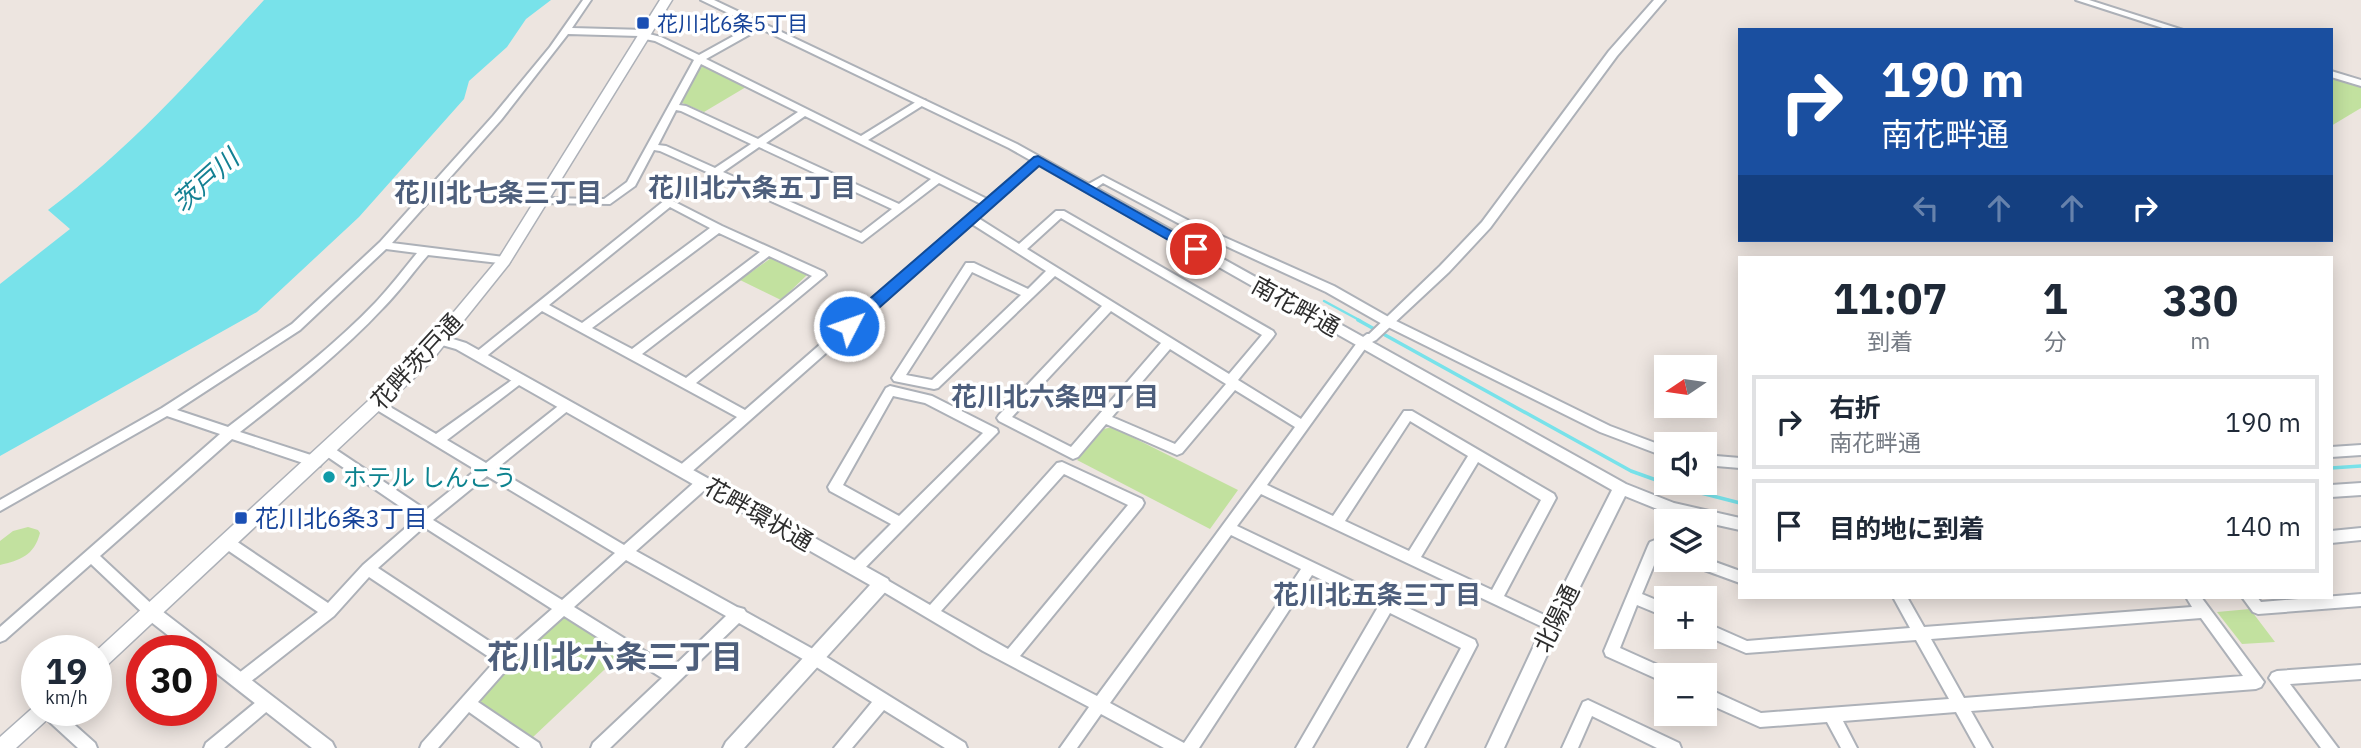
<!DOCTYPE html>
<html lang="ja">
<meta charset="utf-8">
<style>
:root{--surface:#fff;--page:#f6f6f7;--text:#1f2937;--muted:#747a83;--line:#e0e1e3}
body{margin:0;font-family:"IBM Plex Sans","Noto Sans JP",sans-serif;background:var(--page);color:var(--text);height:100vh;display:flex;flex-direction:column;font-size:26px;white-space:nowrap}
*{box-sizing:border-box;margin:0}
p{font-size:23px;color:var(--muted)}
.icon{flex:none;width:38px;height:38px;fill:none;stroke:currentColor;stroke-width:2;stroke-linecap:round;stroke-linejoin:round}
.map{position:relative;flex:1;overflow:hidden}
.side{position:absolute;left:1738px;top:256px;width:595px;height:343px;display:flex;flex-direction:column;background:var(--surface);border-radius:0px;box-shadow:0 4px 18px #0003}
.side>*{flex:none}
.hud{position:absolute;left:1738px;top:28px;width:595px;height:214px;border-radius:0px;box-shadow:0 4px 18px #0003;background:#1a4fa0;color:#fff;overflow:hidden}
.needle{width:46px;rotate:257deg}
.controls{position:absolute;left:1654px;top:355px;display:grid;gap:14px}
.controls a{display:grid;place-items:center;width:63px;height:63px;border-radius:0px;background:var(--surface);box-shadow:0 4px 18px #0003;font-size:35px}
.speed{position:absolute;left:21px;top:635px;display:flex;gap:14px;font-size:35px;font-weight:700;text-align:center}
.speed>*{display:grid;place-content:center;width:91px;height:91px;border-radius:50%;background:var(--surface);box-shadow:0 4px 18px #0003;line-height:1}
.speed small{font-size:18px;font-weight:400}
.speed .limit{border:10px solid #d22;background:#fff;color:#111}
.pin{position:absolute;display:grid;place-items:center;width:60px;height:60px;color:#fff;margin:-30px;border:4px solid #fff;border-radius:50%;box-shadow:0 2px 7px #0007}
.me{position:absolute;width:77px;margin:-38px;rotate:49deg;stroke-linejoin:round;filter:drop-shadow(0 0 5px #0008)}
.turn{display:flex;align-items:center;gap:24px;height:147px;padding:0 28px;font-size:32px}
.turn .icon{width:91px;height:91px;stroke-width:2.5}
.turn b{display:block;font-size:49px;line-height:60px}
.lanes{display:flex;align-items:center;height:66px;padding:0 28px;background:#0003;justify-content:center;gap:35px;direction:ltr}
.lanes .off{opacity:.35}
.eta{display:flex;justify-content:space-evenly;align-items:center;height:119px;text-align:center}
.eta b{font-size:42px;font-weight:700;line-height:49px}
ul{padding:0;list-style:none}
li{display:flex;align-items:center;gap:21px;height:94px;margin:0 14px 10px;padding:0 14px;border:4px solid var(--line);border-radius:0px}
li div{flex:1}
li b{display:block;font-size:26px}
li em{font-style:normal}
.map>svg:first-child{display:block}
</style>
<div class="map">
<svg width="2361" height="748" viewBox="0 0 2361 748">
<rect width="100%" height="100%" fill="#ede5e0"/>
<path fill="#c2e19f" d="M706 66 746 87 704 112 680 102 699 68Z
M2331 77 2361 87V108L2331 126Z
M771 258 807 275 781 300 740 280Z
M1112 427 1238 490 1210 529 1077 460 1104 429Z
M28 527 38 530 40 533C34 556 20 560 0 565V541L13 531Z
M2250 609 2275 642 2242 644 2217 612Z
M560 618H564L622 653 532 738 481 704V698L516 659Z"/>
<path fill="#78e2ea" d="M264 0H551L526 19 507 47 469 81 464 99 359 217 257 312 0 456V284L70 229 48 210C129 150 197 74 264 0Z"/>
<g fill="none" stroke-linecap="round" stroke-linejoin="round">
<path stroke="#78e2ea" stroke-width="2.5" d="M1324 301 1361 321"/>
<path stroke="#78e2ea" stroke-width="3.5" d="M1358 320 1631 471 1670 485 1740 503
M2331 468 2361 466"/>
<defs>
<path id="minor" d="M583 0H591L572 28 645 30 648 31 649 34 661 37 699 55 757 23H763V27L706 59 861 136 919 100H925V104L868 140 987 199 1034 158H1042V162L978 218 1019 244 1056 211H1064L1273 331 1275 334 1273 337 1238 380 1301 419 1359 340 1367 334H1375L1377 337 1367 346 1267 485 1333 516 1404 411H1412L1554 494 1556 498 1504 596 1557 621 1559 625 1557 629 1552 631 1547 629 1261 494 1237 526 1475 640 1477 645 1424 748H1408L1461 648 1390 613 1312 748H1296L1378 607 1312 575 1199 748H1164L1101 714 1077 748H1060L1089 707 983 651 877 588 875 584 877 580 882 578 887 580 930 605 1057 463 1062 462 1142 499 1144 503 1142 507 1020 656 1097 696 1295 427 1235 390 1182 453 1177 455 1106 424 1078 457 1073 459 999 421 997 418 999 415 1102 306 1055 276 938 388 934 389 894 381 892 378 894 375 966 263H974L1028 289 1046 271 972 224 688 475H678L676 471 678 467 737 417 542 311 483 359H475L473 356 475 353 665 200 669 199 722 226 824 272 826 275 696 383 745 410 981 204 939 183 862 242 660 151 654 150 635 186 610 204 538 203 537 201 542 198 604 199 627 182 694 60 655 41 640 38 639 36 568 34 501 120 392 243 504 257 508 258 510 261 508 264 428 255C413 272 399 292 383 308 340 354 290 393 240 432L320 458 322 462 320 466 315 467 232 439 100 556 157 609 159 613 157 617 152 619 147 617 91 564 5 640 0 642V627L220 434 167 416 0 511V500L162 408 292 324 380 242 493 116 550 47ZM701 64 798 112 758 139 686 106 679 105ZM676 110 681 111 751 144 715 168 666 146 658 145ZM805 116 931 179 899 204 766 143ZM759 147 892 209 861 233 723 172ZM670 207 710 228 582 323 549 305ZM1061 218 1262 335 1229 374 1027 249ZM719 233 760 252 632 349 592 328ZM386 249 417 253C404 269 390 287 376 302 331 349 279 388 228 427L177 410 300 330ZM769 256 812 276 686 378 642 354ZM972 272 1021 295 932 380 906 375ZM1111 311 1161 343 1071 447 1012 417ZM1170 349 1226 384 1175 444 1112 417ZM1410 421 1468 456 1409 551 1345 521ZM1478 462 1541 500 1492 590 1421 557ZM1064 474 1128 505 1008 649 941 611ZM1231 535 1301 569 1184 743 1110 703Z
M2076 0H2089L2183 30H2169Z
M2331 71 2361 80V86L2331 77Z
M1103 176 1199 226 1334 286 1392 319 1610 426 1666 447V457L1600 432 1384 325 1326 292 1191 230 1103 183 1093 190H1085L1084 188 1085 186Z
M519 375 525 379 523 382 447 440 486 463 562 403H570L572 406 570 409 496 469 624 545 698 479H708L710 483 708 487 636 551 737 607 744 609 746 612 820 653 965 743 967 748H945L884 710 852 748H834L872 702 810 663 739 623 610 748H591L593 743 662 678 564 616 515 660 478 702 539 743 541 748H520L469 712 438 748H420L422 743 495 661 369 577 334 616 245 686 240 688 235 686 232 681 235 676 318 612 223 547 221 543 223 539 228 537 233 539 328 603 363 565 417 518 322 453 321 450 322 447H332L426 510 476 470 372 407 370 404 372 401H380L436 434ZM487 476 615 553 562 600 433 520ZM424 527 552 609 504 651 378 568ZM626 560 726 616 672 668 574 607Z
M890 386 932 396 997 429 998 432 860 573 855 575 850 573 848 569 850 565 891 524 830 491 828 487 886 388ZM893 396 925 403 983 433 899 516 843 485Z
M2361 445V455L2331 457V447Z
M1704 455 1740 458V468L1704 465Z
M2361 528V540L2331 543V531Z
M1655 540 1666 544V556L1659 553 1642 594 1666 604V617L1637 605 1620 648 1671 671 1673 676H1666V683L1606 656 1604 651 1648 546 1650 542Z
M1704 558 1740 571V583L1688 564 1686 560H1704Z
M2361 594V606L2258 614 2253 612 2242 597H2257L2261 602Z
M1893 597H1907L1924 627 2192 607 2186 597H2201L2264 682 2261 687 2256 689 1971 711 1992 748H1976L1956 712 1843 721 1857 748H1841L1827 722 1760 727 1704 702V687L1761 713 1949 699 1916 640 1746 653 1704 635V622L1747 641 1910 628ZM2201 618 2243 676 1964 698 1931 639Z
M2361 665V679L2290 684 2338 748H2321L2269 678 2272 673 2277 671Z
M267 695 272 697 275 702 272 707 224 748H204L206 743 262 697Z
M1588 700 1679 743 1681 748H1657L1592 716 1578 748H1562L1583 702Z
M40 710H58L95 743 97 748H78L42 715Z"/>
<path id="tertiary" d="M701 0H714L1017 144 1365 338 1440 266 1482 222 1609 51 1654 0H1665L1617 56 1490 228 1449 272 1376 340 1372 342 1626 484 1674 503 1740 518V530L1672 515 1625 496 1560 627 1504 748H1486L1546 620 1612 490 1009 148Z
M440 335 466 343 888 579 890 584 888 589 744 748H723L726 742 870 585 456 349 435 343 433 340 435 337Z
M2361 483V495L2331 497V485Z
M152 606 158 608 332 742 335 748H312L201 661V651H188L146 618 144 613 146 608Z"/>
<path id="secondary" d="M660 0H672L509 264 429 364 103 669 96 671V651L417 356 499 258Z
M37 704V710H54L51 716 16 748H0V737Z"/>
</defs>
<use href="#minor" stroke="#adb1b8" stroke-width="4"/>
<use href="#tertiary" stroke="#adb1b8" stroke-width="4"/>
<use href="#secondary" stroke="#adb1b8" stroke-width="3"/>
<use href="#minor" fill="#fff" fill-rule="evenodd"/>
<use href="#tertiary" fill="#fff" fill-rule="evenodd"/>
<use href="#secondary" fill="#fff" fill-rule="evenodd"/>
</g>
<path fill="#1a73e8" stroke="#114b97" stroke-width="2" d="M1038 156 1203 249 1201 253H1191L1039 166 854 330H843L841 326 843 322 1034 157Z"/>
<g fill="#1a4fb4" stroke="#fff" stroke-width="2.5">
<rect x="636" y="16" width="14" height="14" rx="3.5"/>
<rect x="234" y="511" width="14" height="14" rx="3.5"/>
</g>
<circle fill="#0f9aa8" stroke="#fff" stroke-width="2.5" cx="329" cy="477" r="7"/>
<g text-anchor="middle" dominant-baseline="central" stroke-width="7" stroke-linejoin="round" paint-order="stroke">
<g font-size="21" fill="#164399" stroke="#fff" text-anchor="start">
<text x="657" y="23">花川北6条5丁目</text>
</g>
<g font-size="24" fill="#2d2d2d" stroke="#fff">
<text transform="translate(1296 306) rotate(29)">南花畔通</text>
<text transform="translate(416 361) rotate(-47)">花畔茨戸通</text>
<text transform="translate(759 514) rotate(30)">花畔環状通</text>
<text transform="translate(1556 618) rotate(-64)">北陽通</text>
</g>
<g font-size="24" fill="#0d838f" stroke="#fff" text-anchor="start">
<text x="343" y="477">ホテル しんこう</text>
</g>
<g font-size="24" fill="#164399" stroke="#fff" text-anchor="start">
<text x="255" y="518">花川北6条3丁目</text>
</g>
<g font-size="26" font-style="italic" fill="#138093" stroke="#fff">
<text transform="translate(205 180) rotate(-42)">茨戸川</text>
</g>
<g font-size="26" font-weight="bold" fill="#4e5f7c" stroke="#fff">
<text x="752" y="187">花川北六条五丁目</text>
<text x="498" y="192">花川北七条三丁目</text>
<text x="1055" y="396">花川北六条四丁目</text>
<text x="1377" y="594">花川北五条三丁目</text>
</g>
<g font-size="32" font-weight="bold" fill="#4e5f7c" stroke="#fff">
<text x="615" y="656">花川北六条三丁目</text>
</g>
</g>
</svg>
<div class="controls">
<a><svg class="needle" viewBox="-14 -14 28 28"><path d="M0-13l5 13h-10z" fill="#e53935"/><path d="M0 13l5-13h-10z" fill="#747a83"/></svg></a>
<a><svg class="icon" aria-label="sound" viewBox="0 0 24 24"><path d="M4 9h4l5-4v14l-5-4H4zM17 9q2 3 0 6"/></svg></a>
<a><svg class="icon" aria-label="layers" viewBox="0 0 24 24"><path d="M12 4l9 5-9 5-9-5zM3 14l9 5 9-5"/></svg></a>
<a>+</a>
<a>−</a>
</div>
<div class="speed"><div>19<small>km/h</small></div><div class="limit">30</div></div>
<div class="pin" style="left:1196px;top:249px;background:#d93025"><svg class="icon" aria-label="arrive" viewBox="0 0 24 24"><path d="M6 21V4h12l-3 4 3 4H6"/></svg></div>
<svg class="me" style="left:849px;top:326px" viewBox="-20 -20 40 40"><circle r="17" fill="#1a73e8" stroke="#fff" stroke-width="3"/><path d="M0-11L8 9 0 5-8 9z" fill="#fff"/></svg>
<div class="hud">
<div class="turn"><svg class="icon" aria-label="right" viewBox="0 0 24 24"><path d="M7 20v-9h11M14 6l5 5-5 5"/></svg><div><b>190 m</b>南花畔通</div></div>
<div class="lanes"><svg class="icon off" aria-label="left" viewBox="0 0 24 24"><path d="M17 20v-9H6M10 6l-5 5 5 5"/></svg><svg class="icon off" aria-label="ahead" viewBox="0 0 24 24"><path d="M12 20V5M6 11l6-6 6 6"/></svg><svg class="icon off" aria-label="ahead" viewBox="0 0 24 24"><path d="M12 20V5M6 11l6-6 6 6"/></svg><svg class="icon" aria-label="right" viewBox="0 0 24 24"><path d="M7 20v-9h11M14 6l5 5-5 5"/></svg></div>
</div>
<section class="side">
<div class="eta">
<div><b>11:07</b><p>到着</p></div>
<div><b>1</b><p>分</p></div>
<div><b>330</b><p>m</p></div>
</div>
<ul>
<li><svg class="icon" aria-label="right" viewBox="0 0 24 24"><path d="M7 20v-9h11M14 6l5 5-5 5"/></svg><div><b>右折</b><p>南花畔通</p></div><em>190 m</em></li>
<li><svg class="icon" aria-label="arrive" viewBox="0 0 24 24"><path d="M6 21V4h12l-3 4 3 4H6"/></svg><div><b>目的地に到着</b></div><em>140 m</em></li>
</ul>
</section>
</div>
